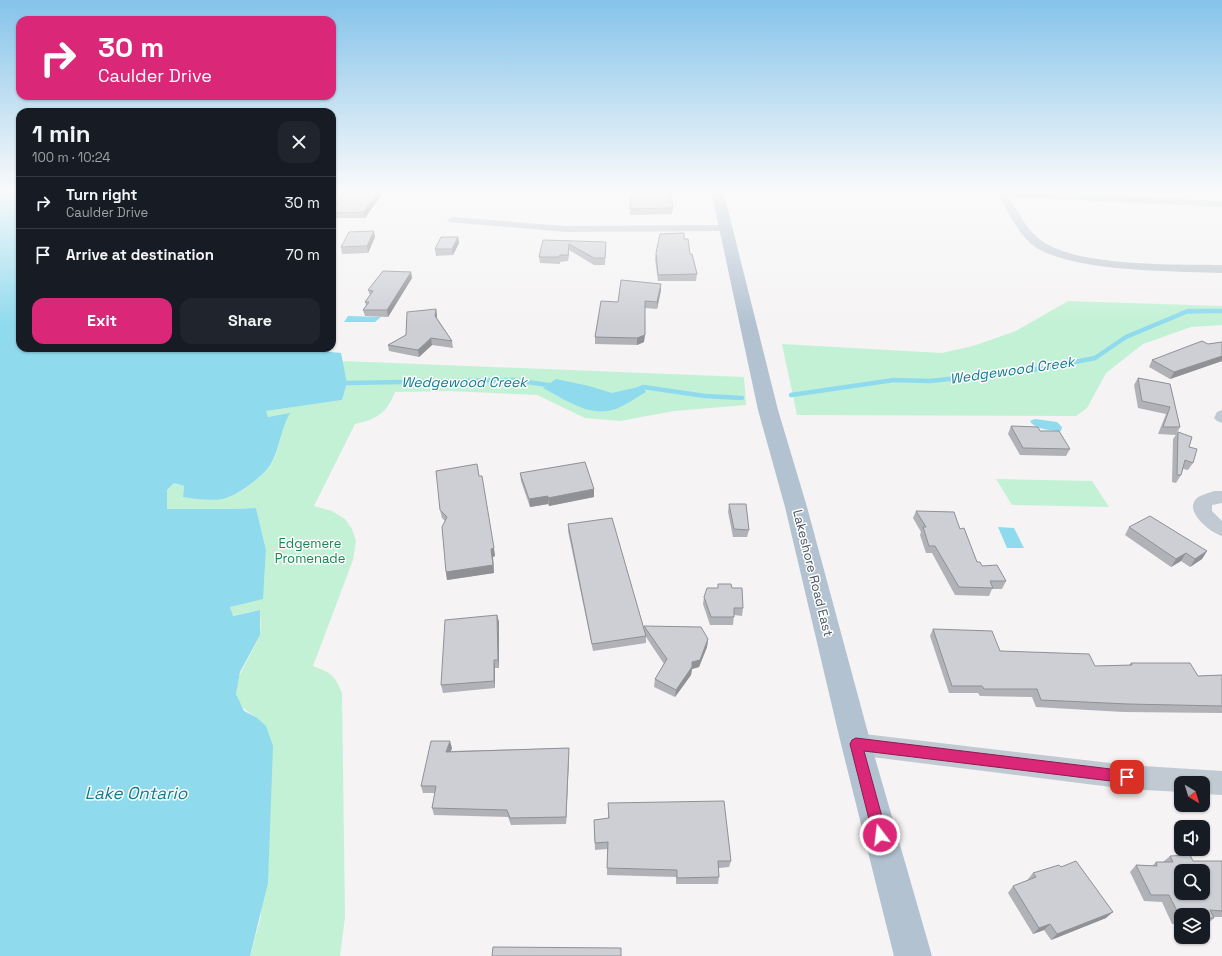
<!DOCTYPE html>
<meta charset="utf-8">
<style>
:root{--surface:#171b24;--page:#20242c;--text:#f1f3f6;--muted:#9ea1a6;--line:#363941;--accent:#db2777}
body{margin:0;font-family:"Space Grotesk",sans-serif;background:var(--page);color:var(--text);height:100vh;display:flex;flex-direction:column;font-size:15px;white-space:nowrap}
*{box-sizing:border-box;margin:0}
p{font-size:13px;color:var(--muted)}
.icon{flex:none;width:22px;height:22px;fill:none;stroke:currentColor;stroke-width:2;stroke-linecap:round;stroke-linejoin:round}
.map{position:relative;flex:1;overflow:hidden}
.drawer{position:absolute;left:16px;top:108px;width:320px;height:244px;display:flex;flex-direction:column;background:var(--surface);border-radius:12px;box-shadow:0 1px 3px #0004}
.drawer>*{flex:none}
.hud{position:absolute;left:16px;top:16px;width:320px;height:84px;border-radius:12px;box-shadow:0 1px 3px #0004;background:#db2777;color:#fff;overflow:hidden}
.needle{width:26px;rotate:142deg}
.controls{position:absolute;left:1174px;top:776px;display:grid;gap:8px}
.controls a{display:grid;place-items:center;width:36px;height:36px;border-radius:8px;background:var(--surface);box-shadow:0 1px 3px #0004;font-size:20px}
.pin{position:absolute;display:grid;place-items:center;width:34px;height:34px;color:#fff;margin:-17px;border-radius:8px;box-shadow:0 2px 6px #0006}
.me{position:absolute;width:44px;margin:-22px;rotate:345deg;stroke-linejoin:round;filter:drop-shadow(0 0 3px #0008)}
.turn{display:flex;align-items:center;gap:14px;height:84px;padding:0 16px;font-size:18px}
.turn .icon{width:52px;height:52px;stroke-width:2.5}
.turn b{display:block;font-size:28px;line-height:34px}
.round{display:grid;place-items:center;flex:none;width:42px;height:42px;border-radius:12px;background:var(--page)}
.head{display:flex;align-items:center;justify-content:space-between;height:68px;padding:0 16px}
h1{font-size:24px;font-weight:800;line-height:30px}
.primary-button{display:flex;gap:8px;margin-top:auto;padding:8px 16px}
.primary-button a{flex:1;height:46px;border-radius:12px;background:var(--accent);color:#fff;font-size:16px;font-weight:800;line-height:46px;text-align:center}
.primary-button a+a{background:var(--page);color:var(--text)}
ul{padding:0;list-style:none}
li{display:flex;align-items:center;gap:12px;height:52px;padding:0 16px;border-top:1px solid var(--line)}
li div{flex:1}
li b{display:block;font-size:15px}
li em{font-style:normal}
.map>svg:first-child{display:block}
</style>
<div class="map">
<svg width="1222" height="956" viewBox="0 0 1222 956">
<rect width="100%" height="100%" fill="#f5f3f3"/>
<path fill="#c3f1d5" d="M1068 301 1222 306V325L1191 327 1143 344 1106 373 1087 408 1076 416 797 415 782 344 942 353 973 346 1016 331Z
M342 361 744 377 746 405 674 411 620 421 585 418 537 395 451 391 395 392C386 414 377 419 355 424L314 506 332 511 345 519 352 529 356 541 353 560 313 666C331 673 335 675 342 693L345 917 340 956H250L261 916 256 717C214 694 250 665 259 635 262 628 260 618 260 610L232 616 230 607 264 582 266 550 256 508 232 509H167V490L174 483 184 486 183 497C196 497 210 500 223 499 236 497 266 475 272 463 280 447 281 429 289 414L268 417 265 411 342 400 347 383Z
M996 479 1092 481 1109 507 1012 505Z"/>
<path fill="#90daee" d="M0 190H20V348H289L291 352 301 349 341 353 347 383 342 400 266 411 268 417 290 413C281 429 280 446 272 462 266 475 237 496 223 499 211 501 195 499 183 497L184 486 174 483 167 490V509H232L256 508 266 550 263 599 230 607 233 616 260 610V635L240 672 236 694 244 711 256 717 266 726 273 746 268 883 250 956H0Z
M348 316 381 317 375 322H344Z
M556 379 589 386 612 393 642 386 646 392C637 397 626 405 616 409 590 418 566 400 543 388Z
M1035 419 1057 422 1062 427 1061 431C1053 431 1034 429 1030 421Z
M998 527 1014 528 1024 548H1007Z"/>
<g fill="none" stroke-linecap="round" stroke-linejoin="round">
<path stroke="#90daee" stroke-width="3.5" d="M1185 312 1222 311"/>
<path stroke="#90daee" stroke-width="4.5" d="M347 383 514 380 555 386
M637 390 643 387 705 396 742 398
M791 395 894 380 930 381 1040 369 1095 358 1126 337 1188 311H1222"/>
<path fill="#c1cad2" fill-rule="evenodd" d="M922 190H994L1222 201V207L1009 197C1017 210 1025 227 1037 237 1070 268 1177 264 1222 265V273C1176 271 1062 273 1029 242 1016 230 1008 211 999 196L927 193Z
M452 217 566 226 725 225 730 228 725 231 566 232 448 222 447 220Z
M1222 410V423L1217 421 1214 418 1217 412Z
M1214 491H1222V503L1212 505V511L1222 521V536C1211 533 1184 512 1196 499 1200 495 1209 493 1214 491Z
M856 733 1127 765 1222 771V795L1203 794V783H1181V792L1127 789 856 755 848 752 844 744 848 736Z"/>
<path fill="#b3c2d1" fill-rule="evenodd" d="M711 190H723L778 410 807 507 871 744 932 956H894L841 744 785 507 758 410Z"/>
</g>
<path fill="#b0b2b7" d="M631 190 673 208 672 214 630 215Z
M382 194 365 218H332V213Z
M375 237 368 253 342 254 341 247Z
M458 237 459 243 453 255 436 256 435 249Z
M684 239 697 274 696 281H658L655 259 656 253Z
M543 240 606 242 605 265H594L569 250 568 261 560 262V264L540 263 539 257Z
M411 272 412 278 388 317 365 316 363 310 366 305 365 302 370 295 368 290Z
M661 290 657 309 645 308 644 342 637 345 595 344V337L618 302Z
M436 309 437 316V318L452 341 453 348 432 345 419 357 389 351 388 345 406 335Z
M1222 342V361L1170 379 1149 367 1152 360 1208 344Z
M1138 378 1170 384 1180 427 1176 435 1158 434 1166 414 1138 408 1134 385Z
M1011 426 1070 449 1066 456 1020 455 1008 434Z
M1178 432 1193 463 1188 470 1183 469 1181 475 1176 483 1172 482 1173 439Z
M520 473 594 489V497L549 506 548 504 530 507 521 481Z
M479 476 495 556 493 557 494 573 447 580 446 572 445 521 442 518 440 510Z
M729 504 749 530 747 537H733L728 512Z
M916 511 960 529 977 562 982 566 1006 581 1002 589H992L989 596 955 595 932 553H926L920 535 921 532 913 518Z
M568 524 644 629V626L708 639 707 647 699 667 692 669 691 675 675 697 654 687 655 679 664 664 646 637V643L593 651 568 531Z
M1129 527 1207 551 1202 559 1190 567 1181 561 1171 567 1125 535Z
M732 588 743 608 742 616 734 615 733 625H710L703 604 704 597Z
M497 615 499 622V668H495V688L443 693 441 685Z
M933 629 1000 651 1095 666 1129 665 1131 663 1198 676 1222 675V713L1123 712 1036 707 1032 697 980 696 978 693H949L930 636Z
M452 748 451 751 569 748V755L566 824 511 825 508 817 434 815 432 808 435 793H423L421 786Z
M608 803 731 861 729 867 719 868V877L718 884H676V877L607 875V849L595 850 594 820 608 818Z
M1170 856 1193 861H1222V917H1213L1214 918 1206 925 1203 924V915H1181V924H1172L1162 902 1144 901 1130 872 1136 865 1152 866 1156 862H1163Z
M1033 873 1106 918 1051 940 1044 930 1033 934 1008 893 1013 886 1028 880V879Z"/>
<path fill="#909195" d="M379 190H381L382 194 365 218 364 212Z
M374 231 375 237 368 253 367 246Z
M458 237 459 243 453 255 452 249Z
M569 244V250L568 261V255Z
M411 272 412 278 388 317 387 310Z
M661 284V290L657 309V302Z
M436 309 437 316 436 323 435 316Z
M645 335 644 342 637 345V338Z
M431 338 432 345 419 357 418 350Z
M1222 356V361L1170 379 1174 372Z
M594 489V497L549 506 548 498Z
M548 496V504L530 507 529 499Z
M494 548 495 556 493 557 494 573 447 580 446 572Z
M1207 551 1202 559 1190 567 1195 559Z
M1186 553 1181 561 1171 567 1176 559Z
M497 615 499 622V668L498 660Z
M708 639 707 647 699 667 692 669 691 675 675 697 676 690 692 662Z
M494 660 495 668V688L494 681Z
M450 741 452 748 448 759 446 752Z
M569 748V755L566 824V817Z
M1113 912 1106 918 1051 940 1057 934Z
M1050 924 1044 930 1033 934 1039 928Z"/>
<path fill="#cdcfd5" stroke="#909195" fill-rule="evenodd" d="M346 190H379L364 212 332 213V210Z
M631 190H670L673 208 630 209Z
M374 231 367 246 341 247 349 232Z
M684 233V239H688L690 254H692L697 274 658 275 656 253 660 234Z
M441 237H458L452 249H435Z
M543 240 606 242 605 258H594L569 244 568 255H560L559 257H539Z
M383 271 411 272 387 310H363L369 302H365L373 291 368 290Z
M621 280 661 284 657 302 645 301V335L637 338 595 337 601 301 618 302Z
M436 309 435 316 452 341 431 338 418 350 388 345 406 335 407 312Z
M1202 341 1208 344 1222 342V356L1174 372 1152 360Z
M1138 378 1170 384 1180 427H1163L1170 407 1142 401Z
M1011 426 1038 427 1040 431H1059L1070 449 1023 448Z
M1178 432 1192 437 1189 447 1197 449 1193 463 1185 460 1181 475H1177Z
M585 462 594 489 548 498V496L529 499 520 473Z
M477 464 479 476H482L494 548 491 549 493 565 446 572 442 527 447 517 440 510 436 471Z
M729 504H746L749 530 734 529Z
M916 511 954 512 960 529 964 528 977 562H980L982 566 997 565 1006 581H990L993 588 959 587 935 546H929L923 527H926Z
M1150 516 1207 551 1195 559 1186 553 1176 559 1129 527Z
M612 518 646 636 592 644 568 524Z
M718 584H731L732 588H742L743 608H734V617H711L704 597 707 588H718Z
M497 615 498 660H494V681L441 685 445 620Z
M644 626 701 627 708 639 700 660 692 662V667L676 690 655 679 667 659Z
M933 629 992 631 1000 651 1089 654 1095 666 1132 665 1131 663H1190L1198 676 1222 675V706L1128 704 1041 700 1037 689H984L982 686H952Z
M431 741H450L446 752 569 748 566 817 510 818 507 810 432 808 436 786H421Z
M724 801 731 861H718L719 877 677 878V870L607 868 608 842 595 843 594 820 609 818 608 803Z
M1190 855 1193 861H1222V911L1210 910 1214 918H1203V915H1181V917H1180L1169 895H1151L1136 865 1157 866 1156 862H1173L1170 856ZM1181 871H1203V893H1181Z
M1076 861 1113 912 1057 934 1050 924 1039 928 1013 886 1036 877 1033 873 1059 865 1061 867Z
M493 947 621 948V956H492Z"/>
<linearGradient id="sky" x2="0" y2="1"><stop stop-color="#85c3ea"/><stop offset="0.59" stop-color="#fafafa"/><stop offset="1" stop-color="#fafafa" stop-opacity="0"/></linearGradient>
<rect width="1222" height="324" fill="url(#sky)"/>
<path fill="#db2777" stroke="#8e194d" d="M856 738 1127 771 1132 773 1133 777 1132 782 1127 783 864 751 887 835 885 840 880 842 875 840 873 835 850 744 852 740Z"/>
<g text-anchor="middle" dominant-baseline="central" stroke-width="3" stroke-linejoin="round" paint-order="stroke">
<g font-size="13" fill="#17864f" stroke="#fff">
<text x="310" y="543">Edgemere<tspan x="310" dy="15">Promenade</tspan></text>
</g>
<g font-size="13" fill="#4a5661" stroke="#fff">
<text transform="translate(813 573) rotate(76)">Lakeshore Road East</text>
</g>
<g font-size="14" font-style="italic" fill="#0c7c9b" stroke="#fff">
<text transform="translate(1012 370) rotate(-8)">Wedgewood Creek</text>
<text x="464" y="382">Wedgewood Creek</text>
</g>
<g font-size="17" font-style="italic" fill="#0c7c9b" stroke="#fff">
<text x="136" y="793">Lake Ontario</text>
</g>
</g>
</svg>
<div class="controls">
<a><svg class="needle" viewBox="-14 -14 28 28"><path d="M0-13l5 13h-10z" fill="#e53935"/><path d="M0 13l5-13h-10z" fill="#9ea1a6"/></svg></a>
<a><svg class="icon" aria-label="sound" viewBox="0 0 24 24"><path d="M4 9h4l5-4v14l-5-4H4zM17 9q2 3 0 6"/></svg></a>
<a><svg class="icon" aria-label="search" viewBox="0 0 24 24"><circle cx="10" cy="10" r="6"/><path d="M15 15l6 6"/></svg></a>
<a><svg class="icon" aria-label="layers" viewBox="0 0 24 24"><path d="M12 4l9 5-9 5-9-5zM3 14l9 5 9-5"/></svg></a>
</div>
<div class="pin" style="left:1127px;top:777px;background:#d93025"><svg class="icon" aria-label="arrive" viewBox="0 0 24 24"><path d="M6 21V4h12l-3 4 3 4H6"/></svg></div>
<svg class="me" style="left:880px;top:835px" viewBox="-20 -20 40 40"><circle r="17" fill="#db2777" stroke="#fff" stroke-width="3"/><path d="M0-11L8 9 0 5-8 9z" fill="#fff"/></svg>
<div class="hud">
<div class="turn"><svg class="icon" aria-label="right" viewBox="0 0 24 24"><path d="M7 20v-9h11M14 6l5 5-5 5"/></svg><div><b>30 m</b>Caulder Drive</div></div>
</div>
<section class="drawer">
<div class="head"><div><h1>1 min</h1><p>100 m · 10:24</p></div><a class="round"><svg class="icon" aria-label="close" viewBox="0 0 24 24"><path d="M6 6l12 12M18 6L6 18"/></svg></a></div>
<ul>
<li><svg class="icon" aria-label="right" viewBox="0 0 24 24"><path d="M7 20v-9h11M14 6l5 5-5 5"/></svg><div><b>Turn right</b><p>Caulder Drive</p></div><em>30 m</em></li>
<li><svg class="icon" aria-label="arrive" viewBox="0 0 24 24"><path d="M6 21V4h12l-3 4 3 4H6"/></svg><div><b>Arrive at destination</b></div><em>70 m</em></li>
</ul>
<div class="primary-button"><a>Exit</a><a>Share</a></div>
</section>
</div>
